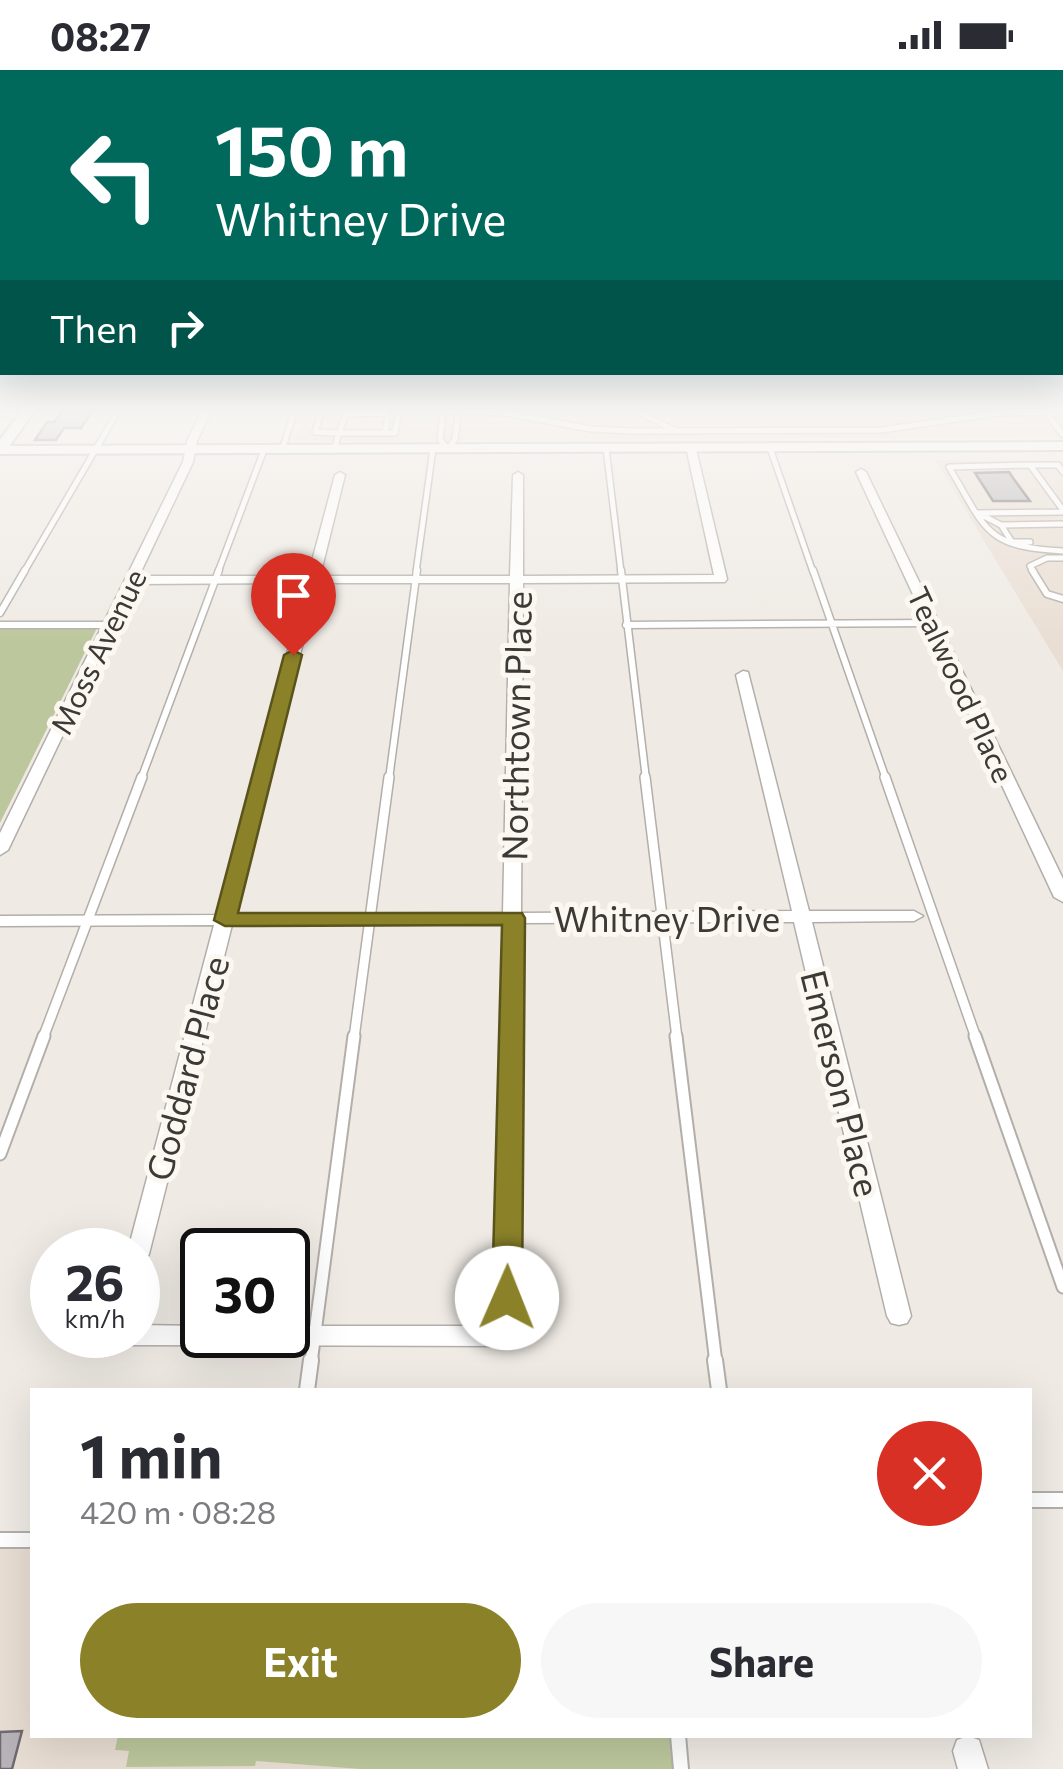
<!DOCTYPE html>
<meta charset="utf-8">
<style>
:root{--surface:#fff;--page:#f7f7f7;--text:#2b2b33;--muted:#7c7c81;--accent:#8a8129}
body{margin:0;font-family:Commissioner,sans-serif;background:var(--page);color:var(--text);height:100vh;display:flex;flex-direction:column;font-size:38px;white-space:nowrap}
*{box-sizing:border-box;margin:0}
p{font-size:32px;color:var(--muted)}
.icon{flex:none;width:55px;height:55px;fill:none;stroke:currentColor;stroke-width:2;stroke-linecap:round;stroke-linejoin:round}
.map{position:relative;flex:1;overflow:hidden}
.drawer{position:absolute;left:30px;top:1318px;width:1002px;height:350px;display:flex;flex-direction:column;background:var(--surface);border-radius:0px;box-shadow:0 10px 40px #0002}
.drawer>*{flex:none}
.banner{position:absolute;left:0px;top:0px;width:1065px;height:305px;box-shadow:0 10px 40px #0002;background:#00695c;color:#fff;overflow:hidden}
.speed{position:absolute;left:30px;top:1158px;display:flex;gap:20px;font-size:50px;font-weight:700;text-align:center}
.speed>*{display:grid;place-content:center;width:130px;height:130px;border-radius:50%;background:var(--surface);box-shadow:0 10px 40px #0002;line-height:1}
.speed small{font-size:25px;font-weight:400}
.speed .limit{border:5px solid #111;border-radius:15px;background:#fff;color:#111}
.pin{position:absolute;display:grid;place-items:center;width:85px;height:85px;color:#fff;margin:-102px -42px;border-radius:50% 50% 50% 0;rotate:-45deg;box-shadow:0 0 10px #0007}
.pin .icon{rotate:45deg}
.me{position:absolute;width:110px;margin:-55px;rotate:1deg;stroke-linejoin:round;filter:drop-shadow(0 0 8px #0008)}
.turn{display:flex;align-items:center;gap:35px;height:210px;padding:0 50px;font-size:45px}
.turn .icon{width:130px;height:130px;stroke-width:2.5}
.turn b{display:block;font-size:70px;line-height:85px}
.then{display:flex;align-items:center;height:95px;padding:0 50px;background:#0003;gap:20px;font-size:38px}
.round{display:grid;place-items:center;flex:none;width:105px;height:105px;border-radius:52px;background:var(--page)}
.headline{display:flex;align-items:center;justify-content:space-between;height:170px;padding:0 50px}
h1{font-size:60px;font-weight:700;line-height:75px}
.button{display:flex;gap:20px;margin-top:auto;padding:20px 50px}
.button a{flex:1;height:115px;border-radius:60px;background:var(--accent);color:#fff;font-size:40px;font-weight:700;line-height:115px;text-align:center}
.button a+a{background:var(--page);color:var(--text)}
.status{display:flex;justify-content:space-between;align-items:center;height:70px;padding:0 50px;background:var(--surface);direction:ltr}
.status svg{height:28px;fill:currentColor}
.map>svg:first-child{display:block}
</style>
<div class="status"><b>08:27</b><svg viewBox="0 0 49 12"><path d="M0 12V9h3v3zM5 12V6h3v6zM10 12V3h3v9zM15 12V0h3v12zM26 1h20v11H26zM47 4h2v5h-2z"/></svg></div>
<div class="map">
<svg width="1063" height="1699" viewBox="0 0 1063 1699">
<rect width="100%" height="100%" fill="#efeae4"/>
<path fill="#e9ded3" d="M307 336H1063V367L295 371Z
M935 390 1063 391V601Z
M32 1473V1665H118L115 1680 360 1699H0V1474Z"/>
<path fill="#bcc79d" d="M0 558H97L0 753Z
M118 1665H678L681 1699H360L256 1691 255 1696 126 1697 129 1681 115 1680Z"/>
<path fill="#b8b3b8" stroke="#6f6a6f" stroke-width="2.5" d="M95 336 81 358H64L56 370H35L47 352H54L66 337Z
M1009 402 1013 408 1030 431H993L975 403Z
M22 1661 12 1699H0V1662Z"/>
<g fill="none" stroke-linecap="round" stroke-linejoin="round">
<defs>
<path id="service-far4" d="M323 336 315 362 339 363 346 344 388 343 385 363
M448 336 450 341 506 343 591 359 633 361 881 360 999 343 1063 341
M627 336 674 360
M450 341 458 345 455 369 448 379 440 369 443 344Z
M1046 342 1063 365
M606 378 621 502
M770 378 813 502
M282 380 296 336
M334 380 339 363H395L400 336
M1030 395 949 397C986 459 984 477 1063 481
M1063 402 1058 395H1030L1063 440
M1063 442 978 443 1001 455 1063 454
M1001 455 1012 472H1030
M24 502 121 336
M218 502 264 380
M416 502 433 379
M1034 502 1030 496 1047 488H1063"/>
<path id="service-far3" d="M621 500 646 709
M813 500 886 709
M1032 500 1047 524 1063 529
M0 543 25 500
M0 555H110
M626 555 933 553
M141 709 219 500
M389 709 417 500"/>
<path id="service-far2" d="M645 707 677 968
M885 707 976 968
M43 968 142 707
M354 968 389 707"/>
<path id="service-far1" d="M676 966 716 1293
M975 966 1063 1217
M0 1084 44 966
M311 1293 354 966"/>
<path id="service" d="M715 1290 719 1320
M307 1320 311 1290
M1030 1430H1063
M0 1470H32
M678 1665 681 1699"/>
<path id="minor" d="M204 337 212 339 197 371 193 392 139 506H308L335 405 340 402 345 405 320 506H510L513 405 518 402 523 405V506L714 505 686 377 695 375 727 509 725 512 523 513 521 843 792 841 736 605 743 601 748 602 809 841H914L923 846 914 851 812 852 911 1246 907 1253 899 1255 891 1253 887 1246 794 852 521 853 518 1266 514 1273 506 1276 116 1275 108 1272 104 1265H138V1255L202 1256V1265H288V1256H494L503 854 232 855 149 1184 146 1190 138 1193V1180H128L214 855 0 856V846L217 845 306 513 135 514 8 780 0 785V763L183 392 187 371ZM318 513H510L503 843 235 844Z
M861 399 866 402 1063 809V832L1054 827 856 402Z
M968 1666 979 1670 988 1699H958L953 1681 957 1670Z"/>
<path id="tertiary" d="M25 336H38L5 382 0 383V370Z"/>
<path id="secondary" d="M1063 372V380L0 384V376Z"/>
</defs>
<use href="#service-far4" stroke="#b3aea9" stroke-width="8"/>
<use href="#service-far3" stroke="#b3aea9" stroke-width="9"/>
<use href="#service-far2" stroke="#b3aea9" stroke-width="12"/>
<use href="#service-far1" stroke="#b3aea9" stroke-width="15"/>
<use href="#service" stroke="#b3aea9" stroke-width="18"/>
<use href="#minor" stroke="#b3aea9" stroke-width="3"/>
<use href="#tertiary" stroke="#b3aea9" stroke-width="4"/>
<use href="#secondary" stroke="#b3aea9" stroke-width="4"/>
<use href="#service-far4" stroke="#fff" stroke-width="5"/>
<use href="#service-far3" stroke="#fff" stroke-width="6"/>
<use href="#service-far2" stroke="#fff" stroke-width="9"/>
<use href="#service-far1" stroke="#fff" stroke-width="11"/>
<use href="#service" stroke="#fff" stroke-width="14"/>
<use href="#minor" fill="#fff" fill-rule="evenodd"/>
<use href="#tertiary" fill="#fff" fill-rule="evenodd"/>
<use href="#secondary" fill="#fff" fill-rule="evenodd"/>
</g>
<linearGradient id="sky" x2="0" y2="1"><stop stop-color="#89bee4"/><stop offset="0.59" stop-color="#f8f6f3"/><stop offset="1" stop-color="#f8f6f3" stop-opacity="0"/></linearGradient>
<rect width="1063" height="574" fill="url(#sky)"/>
<path fill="#8a8129" stroke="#5a541b" stroke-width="2.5" d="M293 580 302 585 238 843H522L525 848 522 1228 517 1237 507 1240 496 1237 492 1228 502 855 225 856 214 850 284 585Z"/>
<g text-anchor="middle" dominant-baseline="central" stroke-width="10" stroke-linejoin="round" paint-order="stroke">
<g font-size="30" fill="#3c3a37" stroke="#fdf7f2">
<text transform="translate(97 581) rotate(-64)">Moss Avenue</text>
<text transform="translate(962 614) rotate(65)">Tealwood Place</text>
</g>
<g font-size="35" fill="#3c3a37" stroke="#fdf7f2">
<text transform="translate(515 656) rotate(-89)">Northtown Place</text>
<text x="667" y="847">Whitney Drive</text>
<text transform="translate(186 998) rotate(-75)">Goddard Place</text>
<text transform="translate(842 1013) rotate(76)">Emerson Place</text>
</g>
</g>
</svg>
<div class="speed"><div>26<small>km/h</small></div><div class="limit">30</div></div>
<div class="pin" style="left:293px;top:585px;background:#d93025"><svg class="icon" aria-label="arrive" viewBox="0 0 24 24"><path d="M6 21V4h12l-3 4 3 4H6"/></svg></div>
<svg class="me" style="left:507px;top:1228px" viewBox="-20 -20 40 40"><circle r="19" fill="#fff"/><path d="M0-13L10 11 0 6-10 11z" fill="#8a8129"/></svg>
<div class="banner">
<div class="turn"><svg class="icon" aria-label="left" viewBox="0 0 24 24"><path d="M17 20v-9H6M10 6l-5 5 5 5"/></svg><div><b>150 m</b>Whitney Drive</div></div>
<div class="then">Then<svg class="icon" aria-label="right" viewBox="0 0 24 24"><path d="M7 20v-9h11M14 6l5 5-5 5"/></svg></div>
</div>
<section class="drawer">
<div class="headline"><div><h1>1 min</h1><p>420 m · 08:28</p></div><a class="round" style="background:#d93025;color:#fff"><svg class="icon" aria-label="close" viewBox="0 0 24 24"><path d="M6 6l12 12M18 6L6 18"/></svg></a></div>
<div class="button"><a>Exit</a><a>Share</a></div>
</section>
</div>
